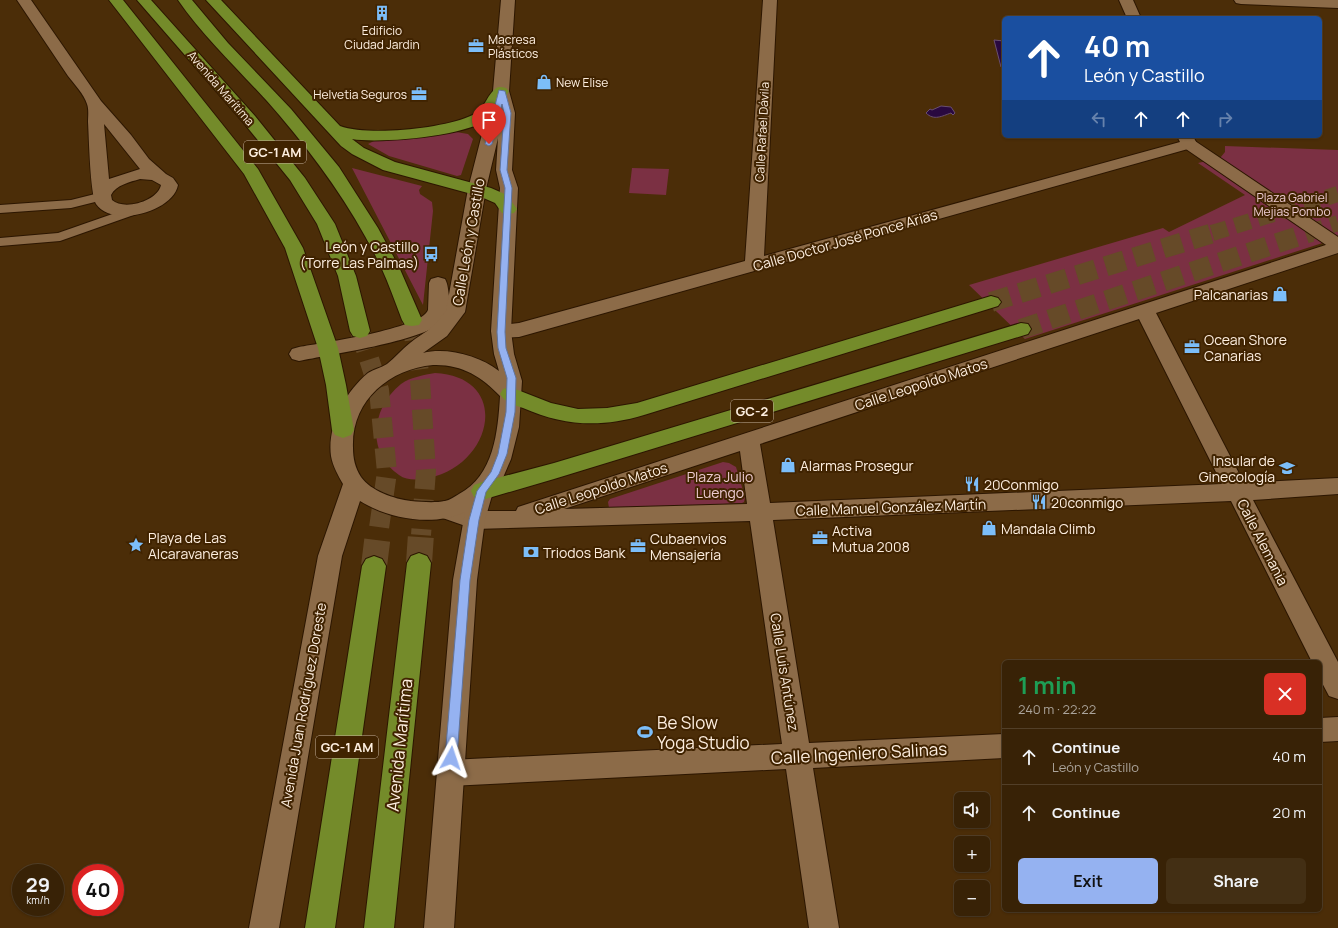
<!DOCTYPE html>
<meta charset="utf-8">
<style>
:root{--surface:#382206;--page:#432f14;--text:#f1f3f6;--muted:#aba49b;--line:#523f28;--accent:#95b2f1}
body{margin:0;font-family:Manrope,sans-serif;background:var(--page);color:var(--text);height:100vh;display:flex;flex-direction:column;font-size:15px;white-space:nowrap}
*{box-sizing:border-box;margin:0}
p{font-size:13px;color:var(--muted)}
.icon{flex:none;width:22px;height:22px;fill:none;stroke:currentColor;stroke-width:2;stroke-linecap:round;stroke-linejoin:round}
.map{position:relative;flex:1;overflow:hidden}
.side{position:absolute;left:1002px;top:660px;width:320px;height:252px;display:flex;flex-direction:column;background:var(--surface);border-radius:6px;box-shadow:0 1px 3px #0004,0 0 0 1px var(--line)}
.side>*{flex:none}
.banner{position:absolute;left:1002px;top:16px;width:320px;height:122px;border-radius:6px;box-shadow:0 1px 3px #0004,0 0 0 1px var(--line);background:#1a4fa0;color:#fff;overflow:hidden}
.controls{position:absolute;left:954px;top:792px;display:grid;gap:8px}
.controls a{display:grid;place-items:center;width:36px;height:36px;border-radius:6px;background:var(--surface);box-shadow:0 1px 3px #0004,0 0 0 1px var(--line);font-size:20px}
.speed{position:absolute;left:12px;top:864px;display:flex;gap:8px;font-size:20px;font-weight:700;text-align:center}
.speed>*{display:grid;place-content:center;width:52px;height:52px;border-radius:50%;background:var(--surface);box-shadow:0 1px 3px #0004,0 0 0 1px var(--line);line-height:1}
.speed small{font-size:10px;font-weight:400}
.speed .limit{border:6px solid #d22;background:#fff;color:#111}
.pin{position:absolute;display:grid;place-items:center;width:34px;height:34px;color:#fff;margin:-41px -17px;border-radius:50% 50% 50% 0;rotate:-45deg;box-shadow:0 0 4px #0007}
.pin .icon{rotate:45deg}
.me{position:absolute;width:44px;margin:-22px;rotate:5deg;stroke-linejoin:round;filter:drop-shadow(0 0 3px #0008)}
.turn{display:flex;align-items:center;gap:14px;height:84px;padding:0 16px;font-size:18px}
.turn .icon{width:52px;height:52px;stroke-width:2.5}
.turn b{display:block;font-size:28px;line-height:34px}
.lanes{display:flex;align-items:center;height:38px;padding:0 16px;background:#0003;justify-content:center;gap:20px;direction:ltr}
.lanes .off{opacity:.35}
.round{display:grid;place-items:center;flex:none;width:42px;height:42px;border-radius:6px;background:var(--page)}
.head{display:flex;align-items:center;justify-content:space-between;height:68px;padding:0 16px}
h1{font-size:24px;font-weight:700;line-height:30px;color:#1e9e55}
.button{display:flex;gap:8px;margin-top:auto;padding:8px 16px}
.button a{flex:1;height:46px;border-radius:6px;background:var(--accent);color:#111;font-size:16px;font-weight:700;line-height:46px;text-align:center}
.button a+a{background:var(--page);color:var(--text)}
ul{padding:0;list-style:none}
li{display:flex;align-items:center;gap:12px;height:56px;padding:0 16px;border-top:1px solid var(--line)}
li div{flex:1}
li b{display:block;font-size:15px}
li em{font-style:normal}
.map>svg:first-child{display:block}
</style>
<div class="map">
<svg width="1338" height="928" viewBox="0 0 1338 928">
<rect width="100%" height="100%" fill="#4b2d08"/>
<path fill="#7b3043" d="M456 132 468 134 473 139 461 175 457 176 389 156 368 144 376 140Z
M1225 146 1338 150V238L1025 339 969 285 1163 228 1169 232 1245 195 1198 163 1220 158 1225 152Z
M352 168 422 186 419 190 420 194 432 202 433 211 423 305Z
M632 168 669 169 666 195 629 193Z
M435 373C512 377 493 465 429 478 419 480 407 481 399 475 366 453 371 408 401 384 411 377 424 375 435 373Z
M723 462 729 463 736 467 745 497 744 502 742 503 612 510 609 508 608 502 610 499Z"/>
<path fill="#290940" stroke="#694e70" d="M994 40 1004 41V67H1001Z
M941 106 951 107 955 113 953 115 951 113C942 116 934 121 926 113L930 109 932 110Z"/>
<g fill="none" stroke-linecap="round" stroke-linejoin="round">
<path stroke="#664a28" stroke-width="16" stroke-dasharray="16 8" stroke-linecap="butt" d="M1212 233 1338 194
M1308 233 1338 223"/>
<path stroke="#664a28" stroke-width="20" stroke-dasharray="20 10" stroke-linecap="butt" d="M991 302 1216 232
M412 320 420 380 426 471 421 535
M1021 329 1311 232
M360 331 379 390 387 472 378 535"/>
<path stroke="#664a28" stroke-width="26" stroke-dasharray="26 14" stroke-linecap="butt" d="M419 563 421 534
M374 566 378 534"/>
<defs>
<path id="service" d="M103 192 107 193 109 196 107 199 71 208 0 213V205L71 200Z
M141 204 145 205 147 208 145 211 60 241 0 246V238L58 233Z"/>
<path id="pedestrian" d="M1189 139 1195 141 1338 237V251L1332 249 1183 147 1181 144 1183 141Z
M438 277 445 279C448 284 448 290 449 296 449 305 447 316 441 322 424 341 327 355 299 361L292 359 289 354 292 349 299 347C321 343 421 329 428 310L429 283 431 279Z"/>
<path id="minor" d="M17 0H31L101 101 131 135 149 159 166 174 173 178 178 185C173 212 112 228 96 204 90 193 89 138 88 122 88 117 89 109 87 104 84 94 74 84 68 76 51 51 34 25 17 0ZM104 124 140 169 109 179ZM140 179 152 180 161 185C158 201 124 211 112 200L111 195C116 185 130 182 140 179Z
M763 0H777L764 256 1180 142 1177 136H1193L1197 144 1195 147 519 337 501 338 494 336 491 331 494 326 519 323 745 261Z
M1119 0H1133L1141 18H1127Z
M1234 0H1338V8L1241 4 1236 3Z
M1338 241V253L1156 313 1244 483 1338 478V494L1253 500 1338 662V699L1329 696 1320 679V662H1312L1231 501 773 520 809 743 1004 734V758L813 768 839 928H809L786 769 450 786 440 782 436 773 440 764 450 760 782 744 750 521 474 529 437 516 434 510 437 504 445 501 474 511H516L518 507ZM1139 319 1222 484 770 503 760 444ZM740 451 747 504 564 509Z
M1338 717V741L1320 742V718Z"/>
<path id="tertiary" d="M501 0H515L509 91 515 113 512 170 518 188 511 331 514 354 522 381 519 427 511 459 502 480 493 492 485 520 477 580 454 928H424L453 580 465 512C433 527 389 519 360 501L342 556 279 928H249L318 556 343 484C338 475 333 467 331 456 327 426 345 392 368 373 374 369 381 368 387 364 395 358 402 349 410 343 417 337 425 333 432 327 437 323 441 316 446 311L468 189 493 91ZM498 138 496 170 500 188 491 331 494 354 499 371C480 356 447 347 423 353L447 336 465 312 486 189ZM433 365C461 364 481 376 500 396 498 431 494 476 459 494 454 497 450 500 445 501 435 503 422 502 411 501 394 499 371 491 361 477 355 468 353 458 353 448 351 401 389 369 433 365Z"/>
<path id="trunk" d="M109 0H123L258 169 303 248 338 348 346 385 354 430 351 435 343 438 335 435 332 430 326 385 318 348 285 248 244 174Z
M137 0H151L255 116 305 178 335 224 356 276 370 331 367 336 360 338 353 336 350 331 338 276 317 224 290 180 243 122Z
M178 0H192L228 43 291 109 339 167 378 228 399 267 422 320 419 325 412 326 405 325 402 320C395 302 389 284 381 267 355 212 319 162 280 116 247 77 207 42 178 0Z
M206 0H221L340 126C368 136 439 129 468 117 486 110 484 99 495 89 498 86 502 87 506 88L509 91C503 100 498 112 490 118 469 136 379 144 352 139L364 148 395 162 491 188 507 195 517 209 514 213 508 214 502 213 495 203 479 196 383 170 352 154 341 146Z
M991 296 998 298 1001 302 998 306 644 415C601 428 564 426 523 408 514 405 504 402 500 394L503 389 510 387 551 403 578 409 607 408 637 403Z
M1021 323 1028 324 1031 329 1028 334 554 479 482 500 474 497 471 491 474 485 482 482 554 463Z
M419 553 427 556 431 563 394 928H364L407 563 411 556Z
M374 556 382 559 386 566 335 928H305L362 566 366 559Z"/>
</defs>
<use href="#service" stroke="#2c1600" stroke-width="2"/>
<use href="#pedestrian" stroke="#2c1600" stroke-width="2"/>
<use href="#minor" stroke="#2c1600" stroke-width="2"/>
<use href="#tertiary" stroke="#2c1600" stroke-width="2"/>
<use href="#trunk" stroke="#2c1600" stroke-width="2"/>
<use href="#service" fill="#8c6b48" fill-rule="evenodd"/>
<use href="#pedestrian" fill="#8c6b48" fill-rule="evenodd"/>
<use href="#minor" fill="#8c6b48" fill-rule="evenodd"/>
<use href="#tertiary" fill="#8c6b48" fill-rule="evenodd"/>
<use href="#trunk" fill="#748b2a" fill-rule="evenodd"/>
</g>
<path fill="#95b2f1" stroke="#61749d" d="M499 90 505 91 511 113 507 170 512 188 505 332 506 348 516 378 515 412 507 454 499 474 486 492 479 520 470 580 457 758 455 762 451 763 447 762 445 758 460 580 469 520 477 491 491 472 498 454 506 412 507 378 498 348 497 332 505 188 500 170 504 113 502 104 492 144 489 146 485 144Z"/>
<defs>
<symbol id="building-bare" viewBox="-9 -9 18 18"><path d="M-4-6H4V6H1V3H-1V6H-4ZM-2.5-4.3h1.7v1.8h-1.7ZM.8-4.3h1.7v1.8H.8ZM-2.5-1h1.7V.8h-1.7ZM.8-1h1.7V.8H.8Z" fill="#7cbef9" stroke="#402300" stroke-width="2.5" paint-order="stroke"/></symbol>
<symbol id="office-bare" viewBox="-9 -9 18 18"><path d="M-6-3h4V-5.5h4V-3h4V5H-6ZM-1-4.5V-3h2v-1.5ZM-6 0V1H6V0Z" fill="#7cbef9" stroke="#402300" stroke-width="2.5" paint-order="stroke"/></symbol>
<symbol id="shop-bare" viewBox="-9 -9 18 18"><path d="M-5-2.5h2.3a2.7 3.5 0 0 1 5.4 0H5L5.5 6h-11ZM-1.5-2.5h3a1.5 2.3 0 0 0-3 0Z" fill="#7cbef9" stroke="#402300" stroke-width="2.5" paint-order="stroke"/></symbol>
<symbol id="bus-bare" viewBox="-9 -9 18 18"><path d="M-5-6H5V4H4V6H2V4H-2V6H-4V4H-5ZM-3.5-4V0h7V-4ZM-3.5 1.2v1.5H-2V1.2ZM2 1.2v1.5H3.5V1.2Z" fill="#7cbef9" stroke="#402300" stroke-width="2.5" paint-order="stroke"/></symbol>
<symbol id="university-bare" viewBox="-9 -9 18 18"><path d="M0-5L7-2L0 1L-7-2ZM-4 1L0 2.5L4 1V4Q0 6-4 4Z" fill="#7cbef9" stroke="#402300" stroke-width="2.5" paint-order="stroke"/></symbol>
<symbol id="restaurant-bare" viewBox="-9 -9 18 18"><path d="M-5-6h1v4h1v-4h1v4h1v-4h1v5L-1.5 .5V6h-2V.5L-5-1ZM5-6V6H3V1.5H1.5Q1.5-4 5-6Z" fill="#7cbef9" stroke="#402300" stroke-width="2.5" paint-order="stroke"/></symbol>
<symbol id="sight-bare" viewBox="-9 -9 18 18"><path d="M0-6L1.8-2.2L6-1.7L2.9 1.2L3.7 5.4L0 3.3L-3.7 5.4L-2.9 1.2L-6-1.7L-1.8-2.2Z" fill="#7cbef9" stroke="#402300" stroke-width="2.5" paint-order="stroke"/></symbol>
<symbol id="bank-bare" viewBox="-9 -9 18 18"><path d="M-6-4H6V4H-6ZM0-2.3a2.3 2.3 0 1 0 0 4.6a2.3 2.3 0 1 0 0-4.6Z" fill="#7cbef9" stroke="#402300" stroke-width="2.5" paint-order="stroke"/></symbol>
<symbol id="stadium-bare" viewBox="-9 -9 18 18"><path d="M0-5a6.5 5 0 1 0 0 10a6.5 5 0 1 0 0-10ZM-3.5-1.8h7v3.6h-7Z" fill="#7cbef9" stroke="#402300" stroke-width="2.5" paint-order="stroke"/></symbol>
</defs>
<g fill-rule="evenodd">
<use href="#building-bare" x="371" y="2" width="22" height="22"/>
<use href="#office-bare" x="465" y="35" width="22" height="22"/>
<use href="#shop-bare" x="533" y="71" width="22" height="22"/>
<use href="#office-bare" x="408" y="83" width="22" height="22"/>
<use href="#bus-bare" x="420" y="243" width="22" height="22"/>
<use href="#shop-bare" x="1269" y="283" width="22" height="22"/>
<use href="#office-bare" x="1181" y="336" width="22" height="22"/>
<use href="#shop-bare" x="777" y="454" width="22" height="22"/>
<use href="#university-bare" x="1276" y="457" width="22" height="22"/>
<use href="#restaurant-bare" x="961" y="473" width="22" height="22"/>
<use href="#restaurant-bare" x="1028" y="491" width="22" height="22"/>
<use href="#shop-bare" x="978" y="517" width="22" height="22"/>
<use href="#office-bare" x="809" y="527" width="22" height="22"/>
<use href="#sight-bare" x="125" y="534" width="22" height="22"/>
<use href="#office-bare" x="627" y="535" width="22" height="22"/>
<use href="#bank-bare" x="520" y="541" width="22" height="22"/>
<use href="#stadium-bare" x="634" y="721" width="22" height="22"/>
</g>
<g text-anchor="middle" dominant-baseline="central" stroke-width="4" stroke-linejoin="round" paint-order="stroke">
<g font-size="12" fill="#fdeedf" stroke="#402300" text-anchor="start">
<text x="382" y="30" text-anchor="middle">Edificio<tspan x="382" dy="14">Ciudad Jardin</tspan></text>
<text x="488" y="39">Macresa<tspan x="488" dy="14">Plásticos</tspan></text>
<text x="556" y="82">New Elise</text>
<text x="407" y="94" text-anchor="end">Helvetia Seguros</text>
</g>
<g font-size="12" fill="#fdeedf" stroke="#402300">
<text transform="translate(221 88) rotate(49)">Avenida Marítima</text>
<text transform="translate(762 132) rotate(-87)">Calle Rafael Dávila</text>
</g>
<g font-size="12" fill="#edcbd1" stroke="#402300">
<text x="1292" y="197">Plaza Gabriel<tspan x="1292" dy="14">Mejias Pombo</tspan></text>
</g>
<g fill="#402300" stroke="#c4b19c" stroke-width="1">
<rect x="244" y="141" width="62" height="22" rx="3"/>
<rect x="731" y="400" width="42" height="22" rx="3"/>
<rect x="316" y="736" width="62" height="22" rx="3"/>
</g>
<g font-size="13" font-weight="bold" fill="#fdeedf">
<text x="275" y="152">GC-1 AM</text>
<text x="752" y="411">GC-2</text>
<text x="347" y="747">GC-1 AM</text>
</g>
<g font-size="14" fill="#fdeedf" stroke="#402300">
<text transform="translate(845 240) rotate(-16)">Calle Doctor José Ponce Arias</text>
<text transform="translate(468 242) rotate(-80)">Calle León y Castillo</text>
<text transform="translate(921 384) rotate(-18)">Calle Leopoldo Matos</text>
<text transform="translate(601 488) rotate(-18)">Calle Leopoldo Matos</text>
<text transform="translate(891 507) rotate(-2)">Calle Manuel González Martín</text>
<text transform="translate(1263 542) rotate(63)">Calle Alemania</text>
<text transform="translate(785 672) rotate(81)">Calle Luis Antúnez</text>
<text transform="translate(303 705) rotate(-80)">Avenida Juan Rodríguez Doreste</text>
</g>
<g font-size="14" fill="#fdeedf" stroke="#402300" text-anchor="start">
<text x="419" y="246" text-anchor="end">León y Castillo<tspan x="419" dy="16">(Torre Las Palmas)</tspan></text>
<text x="1268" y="294" text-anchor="end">Palcanarias</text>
<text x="1204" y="339">Ocean Shore<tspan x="1204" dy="16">Canarias</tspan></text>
<text x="1275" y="460" text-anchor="end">Insular de<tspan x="1275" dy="16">Ginecología</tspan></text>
<text x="800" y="465">Alarmas Prosegur</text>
<text x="984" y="484">20Conmigo</text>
<text x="1051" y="502">20conmigo</text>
<text x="1001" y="528">Mandala Climb</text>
<text x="832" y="530">Activa<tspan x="832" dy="16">Mutua 2008</tspan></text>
<text x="148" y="537">Playa de Las<tspan x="148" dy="16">Alcaravaneras</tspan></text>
<text x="650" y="538">Cubaenvios<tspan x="650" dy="16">Mensajería</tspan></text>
<text x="543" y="552">Triodos Bank</text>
</g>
<g font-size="14" fill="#edcbd1" stroke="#402300">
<text x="720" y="476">Plaza Julio<tspan x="720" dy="16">Luengo</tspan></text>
</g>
<g font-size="17" fill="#fdeedf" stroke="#402300" text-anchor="start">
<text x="657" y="722">Be Slow<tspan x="657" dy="20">Yoga Studio</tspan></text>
</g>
<g font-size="17" fill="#fdeedf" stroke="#402300">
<text transform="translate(399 745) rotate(-84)">Avenida Marítima</text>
<text transform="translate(859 753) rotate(-3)">Calle Ingeniero Salinas</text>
</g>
</g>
</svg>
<div class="controls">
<a><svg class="icon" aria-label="sound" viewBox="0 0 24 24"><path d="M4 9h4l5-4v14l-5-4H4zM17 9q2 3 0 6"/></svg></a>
<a>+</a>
<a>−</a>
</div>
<div class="speed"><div>29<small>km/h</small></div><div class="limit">40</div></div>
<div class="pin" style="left:489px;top:144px;background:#d93025"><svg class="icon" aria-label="arrive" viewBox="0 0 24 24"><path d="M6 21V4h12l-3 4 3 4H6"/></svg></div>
<svg class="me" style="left:451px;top:758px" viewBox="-20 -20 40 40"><path d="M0-17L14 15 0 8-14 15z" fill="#95b2f1" stroke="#fff" stroke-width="4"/></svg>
<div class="banner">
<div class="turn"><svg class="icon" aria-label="ahead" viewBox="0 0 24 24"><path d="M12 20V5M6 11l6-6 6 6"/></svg><div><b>40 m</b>León y Castillo</div></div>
<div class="lanes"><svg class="icon off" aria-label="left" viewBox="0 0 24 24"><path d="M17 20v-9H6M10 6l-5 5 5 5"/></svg><svg class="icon" aria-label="ahead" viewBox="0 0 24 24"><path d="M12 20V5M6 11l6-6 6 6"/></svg><svg class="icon" aria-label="ahead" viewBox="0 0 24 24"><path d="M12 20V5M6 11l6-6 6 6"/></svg><svg class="icon off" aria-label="right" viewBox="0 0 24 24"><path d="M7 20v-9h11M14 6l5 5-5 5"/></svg></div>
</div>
<section class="side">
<div class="head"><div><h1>1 min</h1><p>240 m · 22:22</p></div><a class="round" style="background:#d93025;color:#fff"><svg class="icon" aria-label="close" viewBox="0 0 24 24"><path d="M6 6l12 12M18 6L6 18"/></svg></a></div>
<ul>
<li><svg class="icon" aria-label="ahead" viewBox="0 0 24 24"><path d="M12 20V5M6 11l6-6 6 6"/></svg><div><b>Continue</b><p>León y Castillo</p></div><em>40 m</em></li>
<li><svg class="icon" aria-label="ahead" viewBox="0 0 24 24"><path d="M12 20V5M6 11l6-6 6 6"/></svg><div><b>Continue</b></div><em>20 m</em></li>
</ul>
<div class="button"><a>Exit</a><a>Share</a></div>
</section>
</div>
